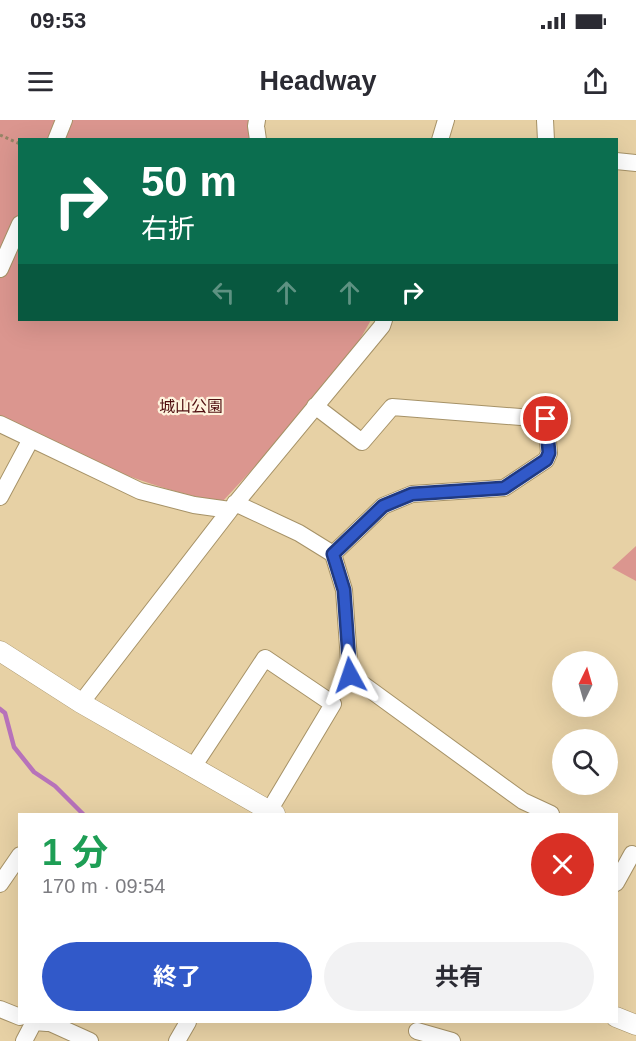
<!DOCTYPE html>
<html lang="ja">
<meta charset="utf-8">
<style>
:root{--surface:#fff;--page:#f2f2f3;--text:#2b2b33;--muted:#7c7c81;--accent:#3159c9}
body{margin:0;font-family:Arial,"Noto Sans JP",sans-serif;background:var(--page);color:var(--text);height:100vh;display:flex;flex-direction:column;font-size:22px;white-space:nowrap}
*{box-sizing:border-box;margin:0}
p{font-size:20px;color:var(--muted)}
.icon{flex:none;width:33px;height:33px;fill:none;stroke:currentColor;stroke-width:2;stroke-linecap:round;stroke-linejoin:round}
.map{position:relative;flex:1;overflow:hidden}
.drawer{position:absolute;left:18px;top:693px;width:600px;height:210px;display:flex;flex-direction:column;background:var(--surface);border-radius:0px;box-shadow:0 6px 24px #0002}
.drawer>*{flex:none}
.top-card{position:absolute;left:18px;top:18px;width:600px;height:183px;border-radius:0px;box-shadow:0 6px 24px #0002;background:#0b6e4f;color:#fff;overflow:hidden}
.needle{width:39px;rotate:5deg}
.fabs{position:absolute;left:552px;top:531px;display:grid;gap:12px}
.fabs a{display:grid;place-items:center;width:66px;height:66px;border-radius:50%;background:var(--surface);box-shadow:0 6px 24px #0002;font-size:30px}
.pin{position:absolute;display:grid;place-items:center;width:51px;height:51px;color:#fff;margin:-26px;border:3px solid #fff;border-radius:50%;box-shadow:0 2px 6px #0007}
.me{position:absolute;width:66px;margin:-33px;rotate:355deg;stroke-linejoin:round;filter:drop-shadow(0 0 4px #0008)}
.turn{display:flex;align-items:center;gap:21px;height:126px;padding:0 24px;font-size:27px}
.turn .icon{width:78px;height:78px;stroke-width:2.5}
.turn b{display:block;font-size:42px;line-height:51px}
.lanes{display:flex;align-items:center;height:57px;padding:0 24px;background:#0003;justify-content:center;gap:30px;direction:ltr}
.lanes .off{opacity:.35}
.round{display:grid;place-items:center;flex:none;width:63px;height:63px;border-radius:32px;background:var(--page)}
.headline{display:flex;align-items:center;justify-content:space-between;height:102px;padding:0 24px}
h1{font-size:36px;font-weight:700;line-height:45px;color:#1e9e55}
.primary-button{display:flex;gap:12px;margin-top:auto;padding:12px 24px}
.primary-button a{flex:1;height:69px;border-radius:36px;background:var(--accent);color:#fff;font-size:24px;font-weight:700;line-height:69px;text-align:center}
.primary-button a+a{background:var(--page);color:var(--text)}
.status{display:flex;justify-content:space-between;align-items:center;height:42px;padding:0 30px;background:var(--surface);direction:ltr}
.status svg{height:16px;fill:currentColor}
header{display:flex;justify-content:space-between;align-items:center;height:78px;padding:0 24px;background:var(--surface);font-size:27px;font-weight:700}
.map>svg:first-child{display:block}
</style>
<div class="status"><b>09:53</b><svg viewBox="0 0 49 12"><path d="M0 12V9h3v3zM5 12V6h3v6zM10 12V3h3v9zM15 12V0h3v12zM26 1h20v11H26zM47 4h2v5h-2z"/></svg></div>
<header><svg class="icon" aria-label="menu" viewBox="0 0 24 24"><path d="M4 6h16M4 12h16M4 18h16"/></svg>Headway<svg class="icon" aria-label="share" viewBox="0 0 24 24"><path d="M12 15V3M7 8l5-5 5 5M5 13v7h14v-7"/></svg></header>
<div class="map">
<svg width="636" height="921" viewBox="0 0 636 921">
<rect width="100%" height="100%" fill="#e7d1a5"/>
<path fill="#db968f" d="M0 0H263L258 19 20 20V200H371L339 256 222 382C143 368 73 333 0 302Z
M636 426V461L612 448Z"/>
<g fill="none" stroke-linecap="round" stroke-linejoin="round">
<path stroke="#b772ba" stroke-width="4.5" d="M0 589 5 593 14 627 34 652 55 666 83 694"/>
<defs>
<path id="minor" d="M257 0 256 6 258 20
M545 0 546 20
M56 20 64 0
M440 20 446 0
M616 41 636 43
M0 149 20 104
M315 286 362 322 392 287 546 299 549 333 546 340 504 368 412 374 383 386 333 434
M0 304 140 371 194 385 230 390
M0 377 31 319
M235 383 299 413 333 434 344 470 350 555 523 681 551 694
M81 583 230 390 382 206 384 200
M193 647 265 538 333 584 269 691
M616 763 632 734
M0 764 20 735
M0 889 20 897
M48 902 90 921
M417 911 452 921
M24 921 34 902 47 903
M177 921 188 902"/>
<path id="tertiary" d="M0 531 81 583 275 694
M616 897 636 905"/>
</defs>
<use href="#minor" stroke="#a69267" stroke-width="18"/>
<use href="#tertiary" stroke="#a69267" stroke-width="21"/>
<path stroke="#948465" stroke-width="3" stroke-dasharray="3 3" stroke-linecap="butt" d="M0 15 20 24"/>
<use href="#minor" stroke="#fff" stroke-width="16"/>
<use href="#tertiary" stroke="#fff" stroke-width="20"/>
</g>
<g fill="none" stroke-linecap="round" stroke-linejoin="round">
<defs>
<path id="route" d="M350 555 344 470 333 434 383 386 412 374 504 368 546 340 549 333 546 299"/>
</defs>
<use href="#route" stroke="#203a83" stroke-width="15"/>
<use href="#route" stroke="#3159c9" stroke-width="10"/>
</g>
<g text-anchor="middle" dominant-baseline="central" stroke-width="4.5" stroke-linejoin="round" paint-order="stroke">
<g font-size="16" fill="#4f0e0f" stroke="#fef3dd">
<text x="191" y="286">城山公園</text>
</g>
</g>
</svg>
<div class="fabs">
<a><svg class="needle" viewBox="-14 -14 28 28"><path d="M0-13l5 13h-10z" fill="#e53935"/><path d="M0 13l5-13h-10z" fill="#7c7c81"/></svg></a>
<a><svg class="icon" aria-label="search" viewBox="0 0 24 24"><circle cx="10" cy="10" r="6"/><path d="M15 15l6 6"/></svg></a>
</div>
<div class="pin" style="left:546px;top:299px;background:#d93025"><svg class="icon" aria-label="arrive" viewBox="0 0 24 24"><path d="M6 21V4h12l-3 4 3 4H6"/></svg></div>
<svg class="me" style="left:350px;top:555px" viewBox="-20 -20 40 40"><path d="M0-17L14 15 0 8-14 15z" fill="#3159c9" stroke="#fff" stroke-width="4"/></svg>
<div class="top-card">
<div class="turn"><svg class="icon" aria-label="right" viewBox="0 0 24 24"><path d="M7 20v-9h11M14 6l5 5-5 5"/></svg><div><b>50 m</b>右折</div></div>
<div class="lanes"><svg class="icon off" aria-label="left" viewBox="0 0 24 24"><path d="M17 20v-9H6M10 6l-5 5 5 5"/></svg><svg class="icon off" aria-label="ahead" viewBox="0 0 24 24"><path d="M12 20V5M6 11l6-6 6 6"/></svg><svg class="icon off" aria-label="ahead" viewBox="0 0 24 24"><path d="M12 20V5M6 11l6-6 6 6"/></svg><svg class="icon" aria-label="right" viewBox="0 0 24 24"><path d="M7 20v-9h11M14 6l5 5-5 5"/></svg></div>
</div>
<section class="drawer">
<div class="headline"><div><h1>1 分</h1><p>170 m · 09:54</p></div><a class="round" style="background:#d93025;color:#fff"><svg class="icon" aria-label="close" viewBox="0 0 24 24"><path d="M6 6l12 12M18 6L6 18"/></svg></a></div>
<div class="primary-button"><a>終了</a><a>共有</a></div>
</section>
</div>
